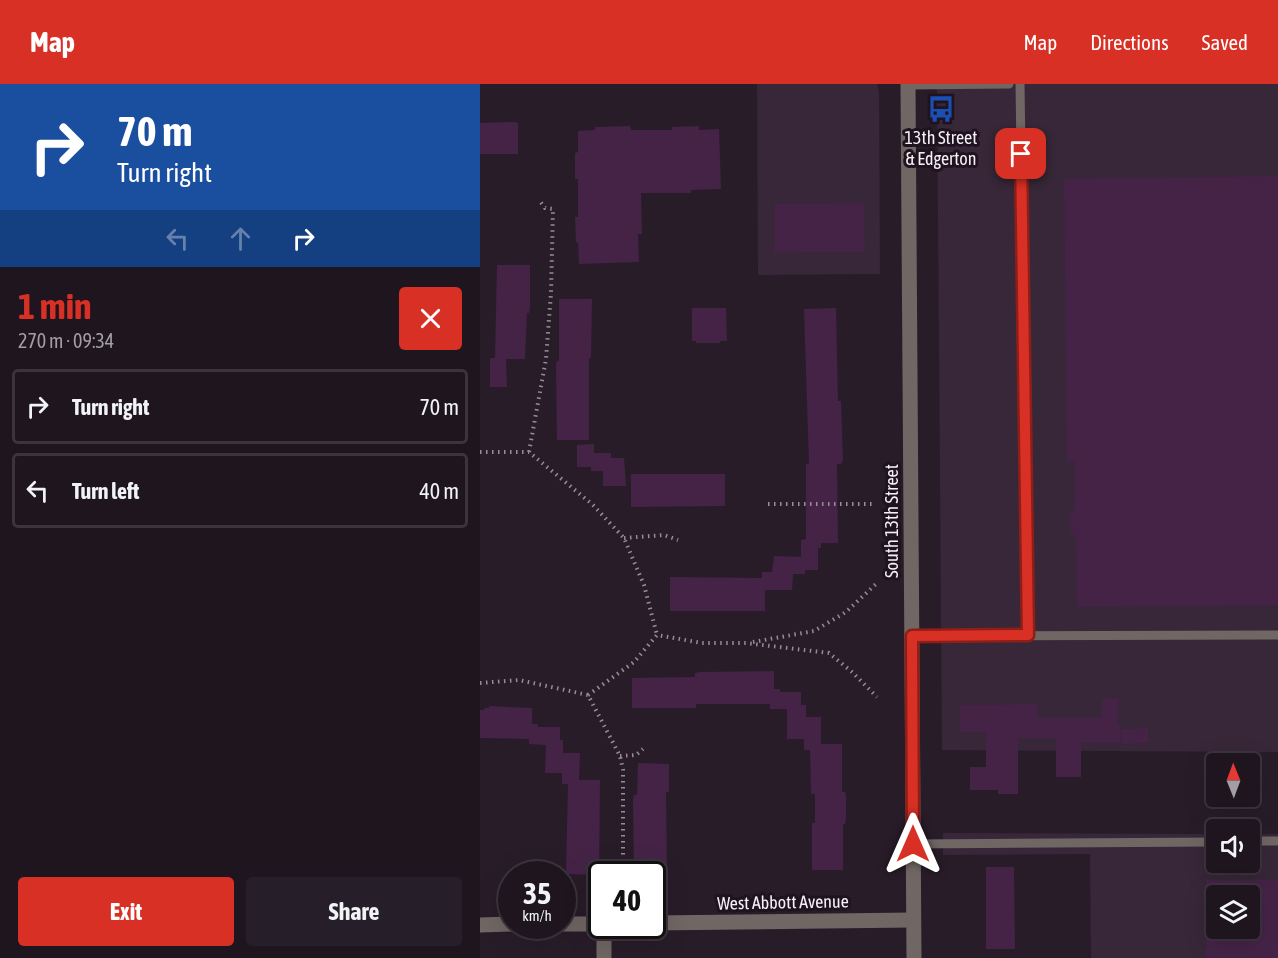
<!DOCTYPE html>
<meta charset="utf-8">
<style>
:root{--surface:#1e151f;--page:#261e28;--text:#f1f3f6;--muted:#a19fa4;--line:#3c343d;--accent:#d93025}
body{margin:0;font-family:"Asap Condensed",sans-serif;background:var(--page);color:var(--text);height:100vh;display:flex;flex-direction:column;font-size:22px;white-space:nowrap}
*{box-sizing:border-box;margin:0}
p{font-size:20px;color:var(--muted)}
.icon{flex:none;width:33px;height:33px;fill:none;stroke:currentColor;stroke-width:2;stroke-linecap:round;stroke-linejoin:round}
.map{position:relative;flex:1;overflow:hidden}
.panel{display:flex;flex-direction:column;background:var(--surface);width:480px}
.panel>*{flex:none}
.guide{background:#1a4fa0;color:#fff;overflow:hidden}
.needle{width:39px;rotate:359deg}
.fabs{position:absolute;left:726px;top:669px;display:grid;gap:12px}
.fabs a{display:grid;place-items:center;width:54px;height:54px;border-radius:6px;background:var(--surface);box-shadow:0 6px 24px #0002,0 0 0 2px var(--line);font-size:30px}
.speed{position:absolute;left:18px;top:777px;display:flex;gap:12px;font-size:30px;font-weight:700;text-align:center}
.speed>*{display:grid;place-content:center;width:78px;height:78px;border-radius:50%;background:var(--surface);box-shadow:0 6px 24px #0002,0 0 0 2px var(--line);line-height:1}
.speed small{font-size:15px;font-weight:400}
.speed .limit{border:3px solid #111;border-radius:9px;background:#fff;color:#111}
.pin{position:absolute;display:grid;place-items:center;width:51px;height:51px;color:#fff;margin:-26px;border-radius:12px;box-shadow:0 3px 9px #0006}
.me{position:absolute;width:66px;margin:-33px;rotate:0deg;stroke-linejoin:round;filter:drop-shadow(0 0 4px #0008)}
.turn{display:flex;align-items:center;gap:21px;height:126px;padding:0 18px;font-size:27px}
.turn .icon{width:78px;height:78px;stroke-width:2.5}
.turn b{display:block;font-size:42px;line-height:51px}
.lanes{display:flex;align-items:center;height:57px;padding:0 18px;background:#0003;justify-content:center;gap:30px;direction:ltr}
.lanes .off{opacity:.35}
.round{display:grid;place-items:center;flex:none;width:63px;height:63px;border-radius:6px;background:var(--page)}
.summary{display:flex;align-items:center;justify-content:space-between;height:102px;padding:0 18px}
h1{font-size:36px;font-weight:700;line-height:45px;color:var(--accent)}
.button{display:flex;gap:12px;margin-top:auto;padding:12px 18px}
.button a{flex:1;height:69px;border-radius:6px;background:var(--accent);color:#fff;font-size:24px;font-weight:700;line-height:69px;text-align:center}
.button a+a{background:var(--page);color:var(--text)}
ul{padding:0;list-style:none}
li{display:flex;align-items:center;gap:18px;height:75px;margin:0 12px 9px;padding:0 6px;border:3px solid var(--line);border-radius:6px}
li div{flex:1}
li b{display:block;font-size:22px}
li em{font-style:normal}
header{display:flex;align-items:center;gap:36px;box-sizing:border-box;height:84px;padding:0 30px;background:var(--accent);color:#fff}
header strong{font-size:28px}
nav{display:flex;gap:33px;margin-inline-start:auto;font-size:21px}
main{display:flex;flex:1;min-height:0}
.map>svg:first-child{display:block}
</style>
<header>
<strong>Map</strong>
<nav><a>Map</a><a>Directions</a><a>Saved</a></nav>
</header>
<main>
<section class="panel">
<div class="guide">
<div class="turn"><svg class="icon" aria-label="right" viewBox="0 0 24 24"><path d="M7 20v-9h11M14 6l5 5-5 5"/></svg><div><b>70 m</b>Turn right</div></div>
<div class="lanes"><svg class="icon off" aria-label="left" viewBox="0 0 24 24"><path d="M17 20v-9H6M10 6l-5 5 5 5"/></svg><svg class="icon off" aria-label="ahead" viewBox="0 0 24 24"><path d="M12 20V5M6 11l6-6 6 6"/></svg><svg class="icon" aria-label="right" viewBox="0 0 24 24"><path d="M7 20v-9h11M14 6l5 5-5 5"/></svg></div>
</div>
<div class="summary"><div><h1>1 min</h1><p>270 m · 09:34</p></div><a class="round" style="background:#d93025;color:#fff"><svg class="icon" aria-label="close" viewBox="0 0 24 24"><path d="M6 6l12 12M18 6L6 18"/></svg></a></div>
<ul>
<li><svg class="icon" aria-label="right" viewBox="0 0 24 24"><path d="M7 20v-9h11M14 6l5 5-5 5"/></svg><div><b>Turn right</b></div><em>70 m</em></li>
<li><svg class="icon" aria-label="left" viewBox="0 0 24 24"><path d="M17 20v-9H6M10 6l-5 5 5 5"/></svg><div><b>Turn left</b></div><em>40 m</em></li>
</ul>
<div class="button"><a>Exit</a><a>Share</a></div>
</section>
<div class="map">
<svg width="798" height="874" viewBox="0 0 798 874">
<rect width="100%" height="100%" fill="#281c29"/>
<path fill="#372738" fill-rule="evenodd" d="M277 0H397L399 8 400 190 278 191Z
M457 0H798V668L462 666Z
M463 749 736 750V778H770V750H798V874H611L610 770 463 771ZM736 812H770V844H736Z"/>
<path fill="#442347" d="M34 38 38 39V70H0V39Z
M150 42 151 46H192V43L219 42V46L239 45 241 105 211 106V109H161L162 150H158L159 178 99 180 98 158 96 159 95 133H98V95H95V69L98 68V47L115 46V43Z
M798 92V521L597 523 596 451H591L590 427H595V377H587L584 95Z
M384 119 385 168 295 169V120Z
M17 181H50V224L49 229H47L45 275H26L27 303H10V274H15Z
M79 215H112L111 274H109V356H77L76 281 77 277H79Z
M212 224H246L247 257H240V259H216V257H212Z
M356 224 358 317H361L363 376 361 380H357L358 459H341V464H338V486H325V490H313L312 506H285V527H190V493L282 494V488H292L294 472 321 473V456L326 455V380H329L324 225Z
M114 360V369H131V374H144L146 402H123V387H111V383H97V361Z
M151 390H245V422L151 423Z
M294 587V605H300V608H321V621H326V633H341V660H362V708H365L366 712V735L365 740H363V786H332V739H335V710H331L330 666H324V655H307V625H290V620H216V624H152V594L215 593V589L219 588Z
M622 614 639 615 637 641H640V659H601V693H576V654H538V710H518V706H490V683H506V648H480V621L557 620 558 634H621Z
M9 622 52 624V640H58V643H80V656H83V669H100L99 696H120L119 791 86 790 88 700H82V689H65L66 661 49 660V655L0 654V626H4L5 624H9Z
M668 644 669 659 642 660 641 645Z
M158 679 189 680V708H186L187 789H154L153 716 154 711H157Z
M506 783H534L535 865H506Z
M726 796H798V874H726V844H770V812H726Z"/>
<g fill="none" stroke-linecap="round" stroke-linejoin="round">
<path stroke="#978d98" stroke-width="4" stroke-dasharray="1.5 4.5" stroke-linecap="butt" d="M0 368H49L113 421 144 454 164 501 177 551
M49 368 66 275 71 209 73 125 65 124 59 116
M288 420H395
M144 454 184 451 198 456
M273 558 334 547 366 528 396 500
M0 599 39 596 108 611 140 672 143 686V790
M108 611 154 578 177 551 222 559H266L349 569 372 588 397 613
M140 672 156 671 163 665"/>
<path stroke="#706664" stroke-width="9" d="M540 0 548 551
M428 1 529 0
M432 552 798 551
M770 757H798
M433 760 736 758"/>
<path stroke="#706664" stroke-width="15" d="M172 839 433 836
M82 840H122
M0 841 32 840
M124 874V842"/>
<path stroke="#706664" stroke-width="15" d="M428 0 434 874"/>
</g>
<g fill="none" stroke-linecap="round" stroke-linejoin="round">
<defs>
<path id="route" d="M433 760 432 552 548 551 541 70"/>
</defs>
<use href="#route" stroke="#8d1f18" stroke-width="15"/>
<use href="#route" stroke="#d93025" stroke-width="10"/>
</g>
<defs>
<symbol id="bus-bare" viewBox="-9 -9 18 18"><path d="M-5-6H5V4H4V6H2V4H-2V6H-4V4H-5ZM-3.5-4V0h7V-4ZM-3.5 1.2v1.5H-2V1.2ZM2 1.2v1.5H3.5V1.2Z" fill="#1a4fb4" stroke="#1e131f" stroke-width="2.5" paint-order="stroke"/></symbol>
</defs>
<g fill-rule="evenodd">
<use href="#bus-bare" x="442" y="6" width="38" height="38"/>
</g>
<g text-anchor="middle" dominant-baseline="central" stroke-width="6" stroke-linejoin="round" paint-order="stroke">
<g font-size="18" fill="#f7eff8" stroke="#1e131f">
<text x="461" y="53">13th Street<tspan x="461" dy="21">&amp; Edgerton</tspan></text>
</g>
<g font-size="18" fill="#f7eff8" stroke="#1e131f">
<text transform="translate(411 437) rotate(-90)">South 13th Street</text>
<text transform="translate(303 818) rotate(-1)">West Abbott Avenue</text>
</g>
</g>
</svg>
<div class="fabs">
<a><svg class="needle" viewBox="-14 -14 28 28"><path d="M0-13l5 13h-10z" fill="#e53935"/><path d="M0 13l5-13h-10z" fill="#a19fa4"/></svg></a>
<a><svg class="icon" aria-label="sound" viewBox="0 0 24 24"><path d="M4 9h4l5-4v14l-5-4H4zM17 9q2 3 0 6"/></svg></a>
<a><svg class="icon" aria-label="layers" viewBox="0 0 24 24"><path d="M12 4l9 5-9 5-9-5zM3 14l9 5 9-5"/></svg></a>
</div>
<div class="speed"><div>35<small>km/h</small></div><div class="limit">40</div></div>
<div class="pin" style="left:541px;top:70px;background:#d93025"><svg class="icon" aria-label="arrive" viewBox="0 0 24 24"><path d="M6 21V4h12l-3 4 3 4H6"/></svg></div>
<svg class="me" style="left:433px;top:760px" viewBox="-20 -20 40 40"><path d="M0-17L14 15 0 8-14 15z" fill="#d93025" stroke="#fff" stroke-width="4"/></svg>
</div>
</main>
